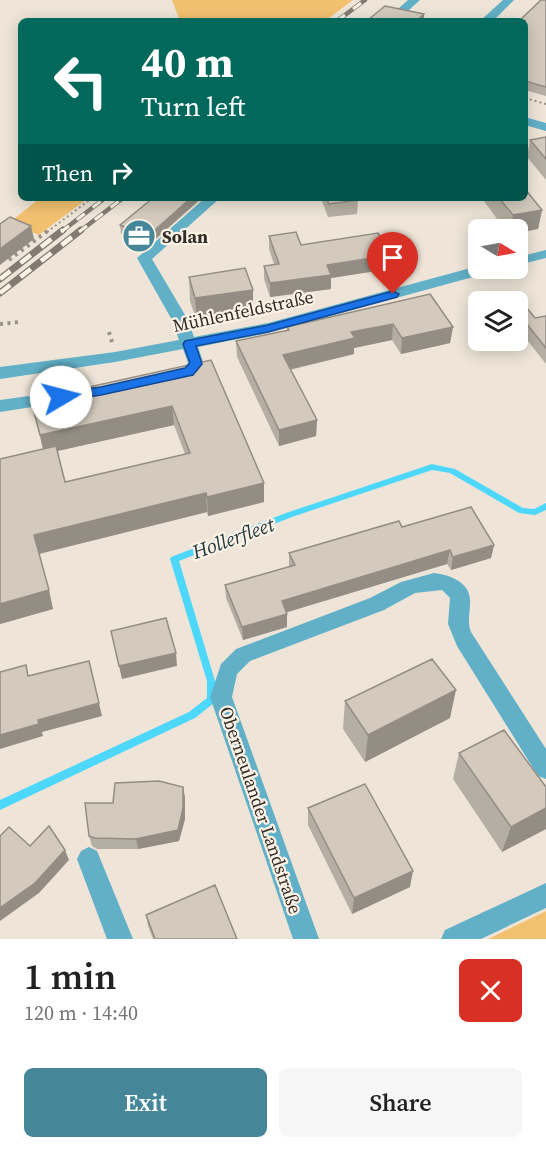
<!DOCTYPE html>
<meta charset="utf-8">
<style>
:root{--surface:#fff;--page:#f6f6f6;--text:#222;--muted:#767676;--accent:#458699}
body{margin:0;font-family:"Source Serif 4",serif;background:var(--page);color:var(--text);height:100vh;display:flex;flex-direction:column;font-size:22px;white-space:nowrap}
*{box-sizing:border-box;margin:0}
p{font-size:20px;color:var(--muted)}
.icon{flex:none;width:33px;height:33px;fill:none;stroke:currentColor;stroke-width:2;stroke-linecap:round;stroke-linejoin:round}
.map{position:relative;height:939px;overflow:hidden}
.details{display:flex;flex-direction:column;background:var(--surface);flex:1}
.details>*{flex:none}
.hud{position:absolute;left:18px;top:18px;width:510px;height:183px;border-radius:9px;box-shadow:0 3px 15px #0003;background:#00695c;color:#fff;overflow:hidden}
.needle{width:39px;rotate:100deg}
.fabs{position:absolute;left:468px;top:219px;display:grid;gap:12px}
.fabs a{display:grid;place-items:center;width:60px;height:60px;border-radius:9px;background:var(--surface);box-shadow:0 3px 15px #0003;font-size:30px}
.pin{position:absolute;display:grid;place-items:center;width:51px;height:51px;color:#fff;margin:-62px -26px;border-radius:50% 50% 50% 0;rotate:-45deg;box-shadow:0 0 6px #0007}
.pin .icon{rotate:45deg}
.me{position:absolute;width:66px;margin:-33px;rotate:82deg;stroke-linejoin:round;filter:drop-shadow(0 0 4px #0008)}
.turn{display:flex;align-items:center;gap:21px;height:126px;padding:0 24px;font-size:27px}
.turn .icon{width:78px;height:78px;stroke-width:2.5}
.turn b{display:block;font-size:42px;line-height:51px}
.then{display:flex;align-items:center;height:57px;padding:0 24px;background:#0003;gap:12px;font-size:22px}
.round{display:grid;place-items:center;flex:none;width:63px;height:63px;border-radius:9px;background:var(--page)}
.headline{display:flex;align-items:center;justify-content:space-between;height:102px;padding:0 24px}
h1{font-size:36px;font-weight:600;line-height:45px}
.action{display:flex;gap:12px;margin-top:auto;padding:12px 24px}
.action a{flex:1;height:69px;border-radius:9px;background:var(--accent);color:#fff;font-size:24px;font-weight:600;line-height:69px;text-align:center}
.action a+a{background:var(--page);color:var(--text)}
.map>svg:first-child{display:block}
</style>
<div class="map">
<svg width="546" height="939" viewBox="0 0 546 939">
<rect width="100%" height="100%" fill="#eee5d8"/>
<path fill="#f2c170" d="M172 0H353L325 21H180Z
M40 198H88L39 235 9 223Z
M546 911V939H488Z"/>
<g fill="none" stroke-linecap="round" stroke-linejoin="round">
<path fill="#4dd7fb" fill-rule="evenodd" d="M432 464 455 469 523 508 534 509 546 503V510L535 515 519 513 450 473 432 470 292 517 179 561 215 681V700L214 703 195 718 0 810V800L189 712 207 698V681L170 559 171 557 286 513Z"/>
<path stroke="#999288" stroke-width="2" stroke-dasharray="2 3" stroke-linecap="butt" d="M525 98 546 104
M47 232 92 198"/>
<path stroke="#999288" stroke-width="4" stroke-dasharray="3 4.5" stroke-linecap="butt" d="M9 260 49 230
M0 324 19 322
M109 332 112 342"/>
<path fill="#62b0c7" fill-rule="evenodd" d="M408 0H420L397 21H384Z
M503 0H514L493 21H480Z
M525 117 546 123V131L525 125Z
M205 198H220L152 259 188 320 194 337 268 323 478 266V268H497L495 271 268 333 198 347 204 364C197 376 184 383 170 379L168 375 170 371 183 368 188 363 183 349 115 362 0 379V367L115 352 179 340 172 320 137 258Z
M546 250V258L518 265V257Z
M64 391 70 393 72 397 70 401 0 412V400Z
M434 573C451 575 472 583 470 604 470 614 467 622 471 632L546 749V779L538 776 457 646 448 624 450 598 442 590 415 593 384 610 250 661 237 674 232 697 319 939H293L210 697 221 664 236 649 370 598 401 582Z
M89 847 97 851 133 939H107L77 859 81 851Z
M546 883V908L481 939H441L445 930Z"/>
<defs>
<path id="rail-far1" d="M337 21 365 0
M61 232 105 198
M79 232 123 198"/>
<path id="rail" d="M0 279 63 230
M0 293 81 230"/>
</defs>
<use href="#rail-far1" stroke="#817b72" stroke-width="4.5"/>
<use href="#rail" stroke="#817b72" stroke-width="7"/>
<use href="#rail-far1" stroke="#fbf2e5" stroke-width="3" stroke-dasharray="10" stroke-linecap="butt"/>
<use href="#rail" stroke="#fbf2e5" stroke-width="4.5" stroke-dasharray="13" stroke-linecap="butt"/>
</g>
<path fill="#b5aea3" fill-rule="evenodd" d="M546 0V96L525 90V21Z
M546 137V180L527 157 530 140Z
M153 198 149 245 121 234 120 225Z
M279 198H310L280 201Z
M321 198H357L358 200 357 214 328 217Z
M485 198H525L542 210 538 229 505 230 484 201Z
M269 236 301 245 390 255 389 269 331 278V289L270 297 264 279V266L274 264 269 249Z
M189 277 253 290V314L197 322 190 301Z
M430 294 453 327 450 343 401 354 392 340 354 348V354L290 370 317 420 316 436 279 446 237 357 236 341 287 330V327Z
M518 303 535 318 546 316V364L524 336 518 337Z
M478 312V337L470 326 472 314Z
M211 360 264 502 208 516 207 512 39 554 53 609 0 624 43 449 33 408 41 406 39 398ZM174 425 185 454 65 482 57 451Z
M402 527 494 545 491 558 451 570 447 564 287 612V627L243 640 226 598 225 585 289 567V553Z
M345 701 450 718 365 762 343 729Z
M459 753 546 787V829L502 852 453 779Z
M183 787 185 798V819L179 841 138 849H97L92 846 89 836 113 803Z
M308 808 410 887 352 914 308 825Z
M146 915 237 939H153L148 926Z"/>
<path fill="#948d84" d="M424 14V21H416Z
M191 198H202L149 245 148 236Z
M542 210 538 229 518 233V230H510L513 215Z
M31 226 34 239 0 265V249Z
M390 255 389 269 331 278V289L270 297V283L327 265Z
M253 290V314L197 322 195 298Z
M526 323 524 336 518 337V325Z
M393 324 392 340 354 348V354L283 371V355L351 332Z
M453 327 450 343 401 354 402 338Z
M485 340H503L484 345Z
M172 406 174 425 44 454 40 435Z
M317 420 316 436 279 446V430Z
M264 483V502L208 516 207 497Z
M206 493 207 512 38 554 34 535Z
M494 545 491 558 451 570 453 557Z
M450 550 447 564 281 614 282 601Z
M49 590 53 609 0 624V604Z
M287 614V627L243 640 242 627Z
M176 653 177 666 122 679 119 666Z
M456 690 450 718 365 762 368 735Z
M99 703 102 716 42 732 43 736 0 749V735L38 720Z
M183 787 185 798V819L179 841 138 849 136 839Z
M546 808V829L502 852 511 827Z
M65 850 69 860 39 893 0 921V908Z
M413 871 410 887 352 914 354 898Z"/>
<path fill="#d3cabd" stroke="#948d84" stroke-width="1.5" d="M541 0H546V87L525 81V21H519Z
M385 6 424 14 416 21H378L369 19Z
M546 137V159L530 140Z
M525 189 542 210 513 215 499 198H525Z
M153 198H191L148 236 120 225Z
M326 198H357L358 200 329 204Z
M10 217 31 226 0 249V224Z
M296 232 301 245 378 233 390 255 327 265 331 275 270 283 264 266 279 264 269 236Z
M245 268 253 290 195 298 189 277Z
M430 294 453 327 402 338 393 324 351 332 355 338 283 355 317 420 279 430 236 341 289 330 287 327Z
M522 302 535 318 546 316V348L526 323 518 325V303Z
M478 312V322L472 314Z
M211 360 264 483 207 497 206 493 34 535 49 590 0 604V459L56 446 65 482 190 453 172 406 40 435 33 408 41 406 39 398Z
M471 507 494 545 453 557 450 550 282 601 287 614 242 627 225 585 295 565 289 553 399 521 402 527Z
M166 618 176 653 119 666 111 631Z
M432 659 456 690 368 735 345 701Z
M89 661 99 703 38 720 39 724 0 735V672L26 665 28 676Z
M504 730 546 787V808L511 827 459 753Z
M159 781 183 787V808L178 830 136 839 95 838 89 836 85 803H113L115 783Z
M365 784 413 871 354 898 308 808Z
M49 826 65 850 35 883 0 908V836L9 827 30 846Z
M215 885 237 939H155L146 915Z"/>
<path fill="#1a73e8" stroke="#114b97" stroke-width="1.5" d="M393 291 399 294 397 297 268 332 196 346 202 364 193 375 101 395 61 401 54 397 61 392 101 387 185 368 190 363 183 344 185 341 268 325Z"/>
<defs>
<symbol id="office-disc" viewBox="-11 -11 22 22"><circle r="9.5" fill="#458699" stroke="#fbf2e5"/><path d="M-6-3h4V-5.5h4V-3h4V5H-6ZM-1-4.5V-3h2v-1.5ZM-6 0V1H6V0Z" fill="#fff"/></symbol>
</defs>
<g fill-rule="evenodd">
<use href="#office-disc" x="120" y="217" width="38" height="38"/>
</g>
<g text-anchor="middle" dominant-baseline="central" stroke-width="4.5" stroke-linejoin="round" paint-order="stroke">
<g font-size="18" font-weight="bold" fill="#302c27" stroke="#fbf2e5" text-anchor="start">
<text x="162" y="236">Solan</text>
</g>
<g font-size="18" fill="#302c27" stroke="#fbf2e5">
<text transform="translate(243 311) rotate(-12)">Mühlenfeldstraße</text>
<text transform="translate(261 810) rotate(71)">Oberneulander Landstraße</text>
</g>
<g font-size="20" font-style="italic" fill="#21383f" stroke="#fbf2e5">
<text transform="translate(233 538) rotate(-20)">Hollerfleet</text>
</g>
</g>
</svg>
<div class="fabs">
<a><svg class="needle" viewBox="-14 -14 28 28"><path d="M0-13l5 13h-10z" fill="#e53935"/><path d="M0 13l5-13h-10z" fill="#767676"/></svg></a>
<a><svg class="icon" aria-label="layers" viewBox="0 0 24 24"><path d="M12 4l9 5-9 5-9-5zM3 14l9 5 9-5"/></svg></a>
</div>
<div class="pin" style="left:393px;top:294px;background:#d93025"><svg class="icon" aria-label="arrive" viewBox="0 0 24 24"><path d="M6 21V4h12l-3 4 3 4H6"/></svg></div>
<svg class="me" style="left:61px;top:397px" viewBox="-20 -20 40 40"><circle r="19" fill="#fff"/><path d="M0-13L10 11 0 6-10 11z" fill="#1a73e8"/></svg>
<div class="hud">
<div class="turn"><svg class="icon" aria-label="left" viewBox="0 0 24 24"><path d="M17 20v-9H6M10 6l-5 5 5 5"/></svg><div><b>40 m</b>Turn left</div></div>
<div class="then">Then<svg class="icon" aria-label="right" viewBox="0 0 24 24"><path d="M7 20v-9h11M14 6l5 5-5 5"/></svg></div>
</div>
</div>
<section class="details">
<div class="headline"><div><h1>1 min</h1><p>120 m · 14:40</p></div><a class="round" style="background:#d93025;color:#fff"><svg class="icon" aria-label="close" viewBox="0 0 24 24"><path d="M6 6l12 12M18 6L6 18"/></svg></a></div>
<div class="action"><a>Exit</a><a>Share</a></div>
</section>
